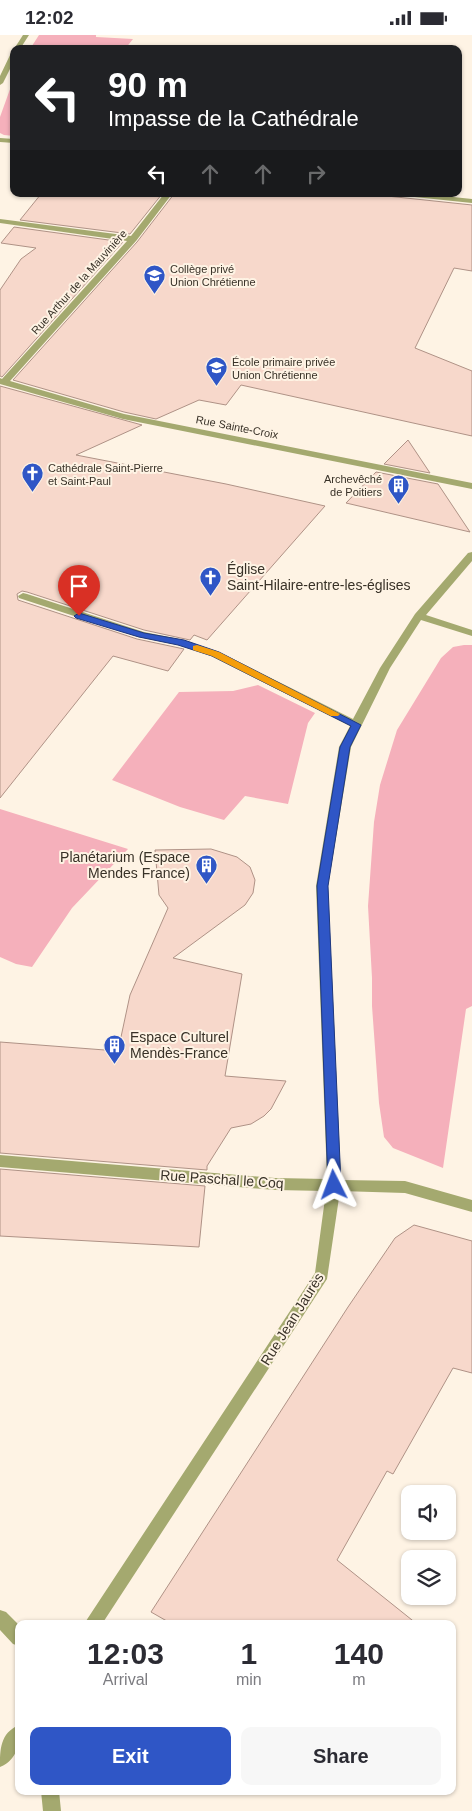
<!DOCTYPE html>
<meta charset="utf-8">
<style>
:root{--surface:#fff;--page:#f7f7f7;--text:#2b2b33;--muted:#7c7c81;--accent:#2f56c6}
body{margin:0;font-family:Arial,sans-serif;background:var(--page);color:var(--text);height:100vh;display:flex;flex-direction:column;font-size:19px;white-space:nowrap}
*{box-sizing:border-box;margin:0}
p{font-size:16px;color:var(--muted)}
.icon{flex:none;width:28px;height:28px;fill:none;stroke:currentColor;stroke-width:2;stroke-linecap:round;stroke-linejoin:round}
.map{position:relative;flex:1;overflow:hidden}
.side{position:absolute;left:15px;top:1585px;width:441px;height:175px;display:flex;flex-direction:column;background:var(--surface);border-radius:10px;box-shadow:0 1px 4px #0004}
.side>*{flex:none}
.guide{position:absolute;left:10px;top:10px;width:452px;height:152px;border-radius:10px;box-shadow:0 1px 4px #0004;background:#202124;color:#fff;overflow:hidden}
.buttons{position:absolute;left:401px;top:1450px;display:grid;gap:10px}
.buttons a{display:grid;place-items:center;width:55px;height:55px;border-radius:10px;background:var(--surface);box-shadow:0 1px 4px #0004;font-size:25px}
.pin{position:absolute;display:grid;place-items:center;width:42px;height:42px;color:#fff;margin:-51px -21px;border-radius:50% 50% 50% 0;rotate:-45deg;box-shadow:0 0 5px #0007}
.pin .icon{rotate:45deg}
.me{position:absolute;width:55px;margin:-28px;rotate:357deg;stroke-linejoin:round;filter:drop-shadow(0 0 4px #0008)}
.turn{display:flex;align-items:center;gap:18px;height:105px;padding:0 15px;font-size:22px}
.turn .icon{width:65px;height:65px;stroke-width:2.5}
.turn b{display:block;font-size:35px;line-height:42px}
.lanes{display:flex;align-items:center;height:48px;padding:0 15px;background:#0003;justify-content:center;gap:25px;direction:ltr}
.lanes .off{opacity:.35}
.eta{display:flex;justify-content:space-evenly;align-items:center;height:85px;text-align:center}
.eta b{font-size:30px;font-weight:700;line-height:35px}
.primary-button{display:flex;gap:10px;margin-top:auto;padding:10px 15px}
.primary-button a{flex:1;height:58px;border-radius:10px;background:var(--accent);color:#fff;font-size:20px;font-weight:700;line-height:58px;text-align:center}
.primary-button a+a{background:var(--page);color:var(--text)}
.status{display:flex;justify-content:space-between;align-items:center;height:35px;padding:0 25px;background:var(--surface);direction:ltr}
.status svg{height:14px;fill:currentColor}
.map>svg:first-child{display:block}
</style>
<div class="status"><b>12:02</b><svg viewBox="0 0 49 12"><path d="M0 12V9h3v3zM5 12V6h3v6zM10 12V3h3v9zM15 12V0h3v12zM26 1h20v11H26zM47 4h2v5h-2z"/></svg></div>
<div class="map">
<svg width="472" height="1776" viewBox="0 0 472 1776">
<rect width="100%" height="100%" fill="#fef3e4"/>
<path fill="#f5b0bb" d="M39 0H96V2L133 4 125 14H30Z
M14 43V101L4 100 0 98V82Z
M464 610H472V971L466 974 443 1133 393 1113 384 1102 379 1068 372 971V943L368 871 374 787 380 750 397 695 441 623 453 612Z
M258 650 315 678 308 688 288 769 245 761 224 785 180 772 112 745 179 657 233 656Z
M0 774 128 814 72 873 32 932 16 929 0 922Z"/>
<path fill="#f7d8cb" stroke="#af9286" d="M41 159H162L130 199 20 185Z
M174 159H368L472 170V236L454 233 415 313 472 336V401L241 350 226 370 199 365 156 384 124 377 13 345 137 207Z
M14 192 123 207 2 342 0 341V255L21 224 36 213 1 208Z
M0 351 142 390 76 420 226 449 325 471 207 605 194 600 190 605 144 595 27 557 22 556 17 559 18 565 137 604 184 614 168 636 113 621 0 763Z
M408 405 430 438 384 429Z
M376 437 438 449 470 497 346 468Z
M211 814 237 822 250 832 255 845 253 858 245 870 173 923 242 939 225 1041 286 1046 271 1074 264 1081 251 1089 231 1093 207 1131V1135L0 1118V1007L118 1016 130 960 168 873 159 860 155 815Z
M0 1134 205 1151 199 1212 0 1201Z
M414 1190 472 1206V1338L453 1333 393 1439 387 1436 337 1525 417 1589H172L151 1577 348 1272 395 1203Z"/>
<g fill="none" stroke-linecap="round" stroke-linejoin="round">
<path fill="#a4a96f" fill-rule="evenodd" d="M23 0H29L20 14H14Z
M14 16V26L3 48 0 50V41L11 18Z
M0 103 14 104V108L0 107Z
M164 159H172L136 206 10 346 124 379 472 448V454L123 384 0 349V343L2 344 127 206 0 188V184L131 201Z
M401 159H425L472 164V168L405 161Z
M472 517V526L426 580 472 595V601L421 585 390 633 351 712 328 851 341 1145 405 1146 472 1165V1177L405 1158 340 1156 327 1244 102 1589H84L315 1238 326 1156 275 1155 0 1132V1120L275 1143 327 1144 316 851 339 712 350 691 211 621 178 610 138 602 19 563 18 561 23 558 27 559 144 597 184 605 219 617 353 684 380 633 415 579 468 518Z
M0 1575 6 1577 19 1590V1611L13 1609 0 1595Z
M19 1690C19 1708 19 1724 0 1732 0 1715 0 1698 19 1690Z
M41 1756H59L61 1776H43Z"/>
</g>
<path fill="#2f56c6" stroke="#1f3881" d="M79 578 144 598 184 605 219 617 361 690 350 712 328 851 341 1150 339 1154 334 1156 330 1154 328 1150 317 851 340 712 351 691 212 621 178 610 139 602 76 583 74 581Z"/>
<path fill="#f59e0b" d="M197 610 219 617 340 679 338 681H331L212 621 193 615V611Z"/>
<defs>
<symbol id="school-pin" viewBox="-11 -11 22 30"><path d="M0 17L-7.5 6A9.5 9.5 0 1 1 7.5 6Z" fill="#2f56c6" stroke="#fef3e4"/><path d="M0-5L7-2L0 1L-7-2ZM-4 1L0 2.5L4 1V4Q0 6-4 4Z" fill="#fff"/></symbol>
<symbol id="church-pin" viewBox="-11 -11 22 30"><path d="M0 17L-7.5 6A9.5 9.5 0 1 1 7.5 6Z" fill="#2f56c6" stroke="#fef3e4"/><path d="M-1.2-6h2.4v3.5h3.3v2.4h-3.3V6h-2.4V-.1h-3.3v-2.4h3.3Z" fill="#fff"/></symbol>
<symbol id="building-pin" viewBox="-11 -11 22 30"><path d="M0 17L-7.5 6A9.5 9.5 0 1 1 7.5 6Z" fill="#2f56c6" stroke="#fef3e4"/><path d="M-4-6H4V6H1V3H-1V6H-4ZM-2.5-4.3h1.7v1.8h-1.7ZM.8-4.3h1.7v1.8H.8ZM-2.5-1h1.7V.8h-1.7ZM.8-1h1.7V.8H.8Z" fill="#fff"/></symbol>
</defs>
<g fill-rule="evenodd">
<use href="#school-pin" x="142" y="228" width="25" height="34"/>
<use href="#school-pin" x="204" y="320" width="25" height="34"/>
<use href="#church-pin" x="20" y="426" width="25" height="34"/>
<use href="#building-pin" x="386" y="438" width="25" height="34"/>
<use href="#church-pin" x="198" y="530" width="25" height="34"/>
<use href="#building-pin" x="194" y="818" width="25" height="34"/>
<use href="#building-pin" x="102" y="998" width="25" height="34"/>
</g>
<g text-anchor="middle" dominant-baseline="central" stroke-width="4" stroke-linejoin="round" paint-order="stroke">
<g font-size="11" fill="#383127" stroke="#fef3e4" text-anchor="start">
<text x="170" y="234">Collège privé<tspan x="170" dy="13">Union Chrétienne</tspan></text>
<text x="232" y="327">École primaire privée<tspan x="232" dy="13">Union Chrétienne</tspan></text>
<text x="48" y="433">Cathédrale Saint-Pierre<tspan x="48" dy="13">et Saint-Paul</tspan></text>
<text x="382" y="444" text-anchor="end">Archevêché<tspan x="382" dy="13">de Poitiers</tspan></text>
</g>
<g font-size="11" fill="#383127" stroke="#fef3e4">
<text transform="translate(79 247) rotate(-48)">Rue Arthur de la Mauvinière</text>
<text transform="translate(237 392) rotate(11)">Rue Sainte-Croix</text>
</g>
<g font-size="14" fill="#383127" stroke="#fef3e4" text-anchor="start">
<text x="227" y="534">Église<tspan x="227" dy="16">Saint-Hilaire-entre-les-églises</tspan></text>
<text x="190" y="822" text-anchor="end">Planétarium (Espace<tspan x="190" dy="16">Mendes France)</tspan></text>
<text x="130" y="1002">Espace Culturel<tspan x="130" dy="16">Mendès-France</tspan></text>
</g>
<g font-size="14" fill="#383127" stroke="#fef3e4">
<text transform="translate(222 1144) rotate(4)">Rue Paschal le Coq</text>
<text transform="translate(292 1284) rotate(-58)">Rue Jean Jaurès</text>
</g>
</g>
</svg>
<div class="buttons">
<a><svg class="icon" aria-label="sound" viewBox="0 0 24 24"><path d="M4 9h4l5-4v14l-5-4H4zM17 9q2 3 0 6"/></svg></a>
<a><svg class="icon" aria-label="layers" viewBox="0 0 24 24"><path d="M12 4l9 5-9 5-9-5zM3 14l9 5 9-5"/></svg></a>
</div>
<div class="pin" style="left:79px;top:581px;background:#d93025"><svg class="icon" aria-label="arrive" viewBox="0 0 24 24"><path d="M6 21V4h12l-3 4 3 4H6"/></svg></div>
<svg class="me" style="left:334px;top:1150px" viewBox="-20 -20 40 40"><path d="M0-17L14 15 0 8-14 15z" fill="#2f56c6" stroke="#fff" stroke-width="4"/></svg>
<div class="guide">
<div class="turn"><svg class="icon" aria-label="left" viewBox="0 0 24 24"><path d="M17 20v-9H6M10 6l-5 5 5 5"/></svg><div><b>90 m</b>Impasse de la Cathédrale</div></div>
<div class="lanes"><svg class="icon" aria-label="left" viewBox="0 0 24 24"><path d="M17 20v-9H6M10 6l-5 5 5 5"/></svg><svg class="icon off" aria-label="ahead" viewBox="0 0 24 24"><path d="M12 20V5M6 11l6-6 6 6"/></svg><svg class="icon off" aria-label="ahead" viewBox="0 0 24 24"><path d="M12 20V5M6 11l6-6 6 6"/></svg><svg class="icon off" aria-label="right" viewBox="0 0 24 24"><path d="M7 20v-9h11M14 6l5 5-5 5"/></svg></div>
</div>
<section class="side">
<div class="eta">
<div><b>12:03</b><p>Arrival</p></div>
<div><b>1</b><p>min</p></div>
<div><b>140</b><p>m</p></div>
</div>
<div class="primary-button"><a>Exit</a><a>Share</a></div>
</section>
</div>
